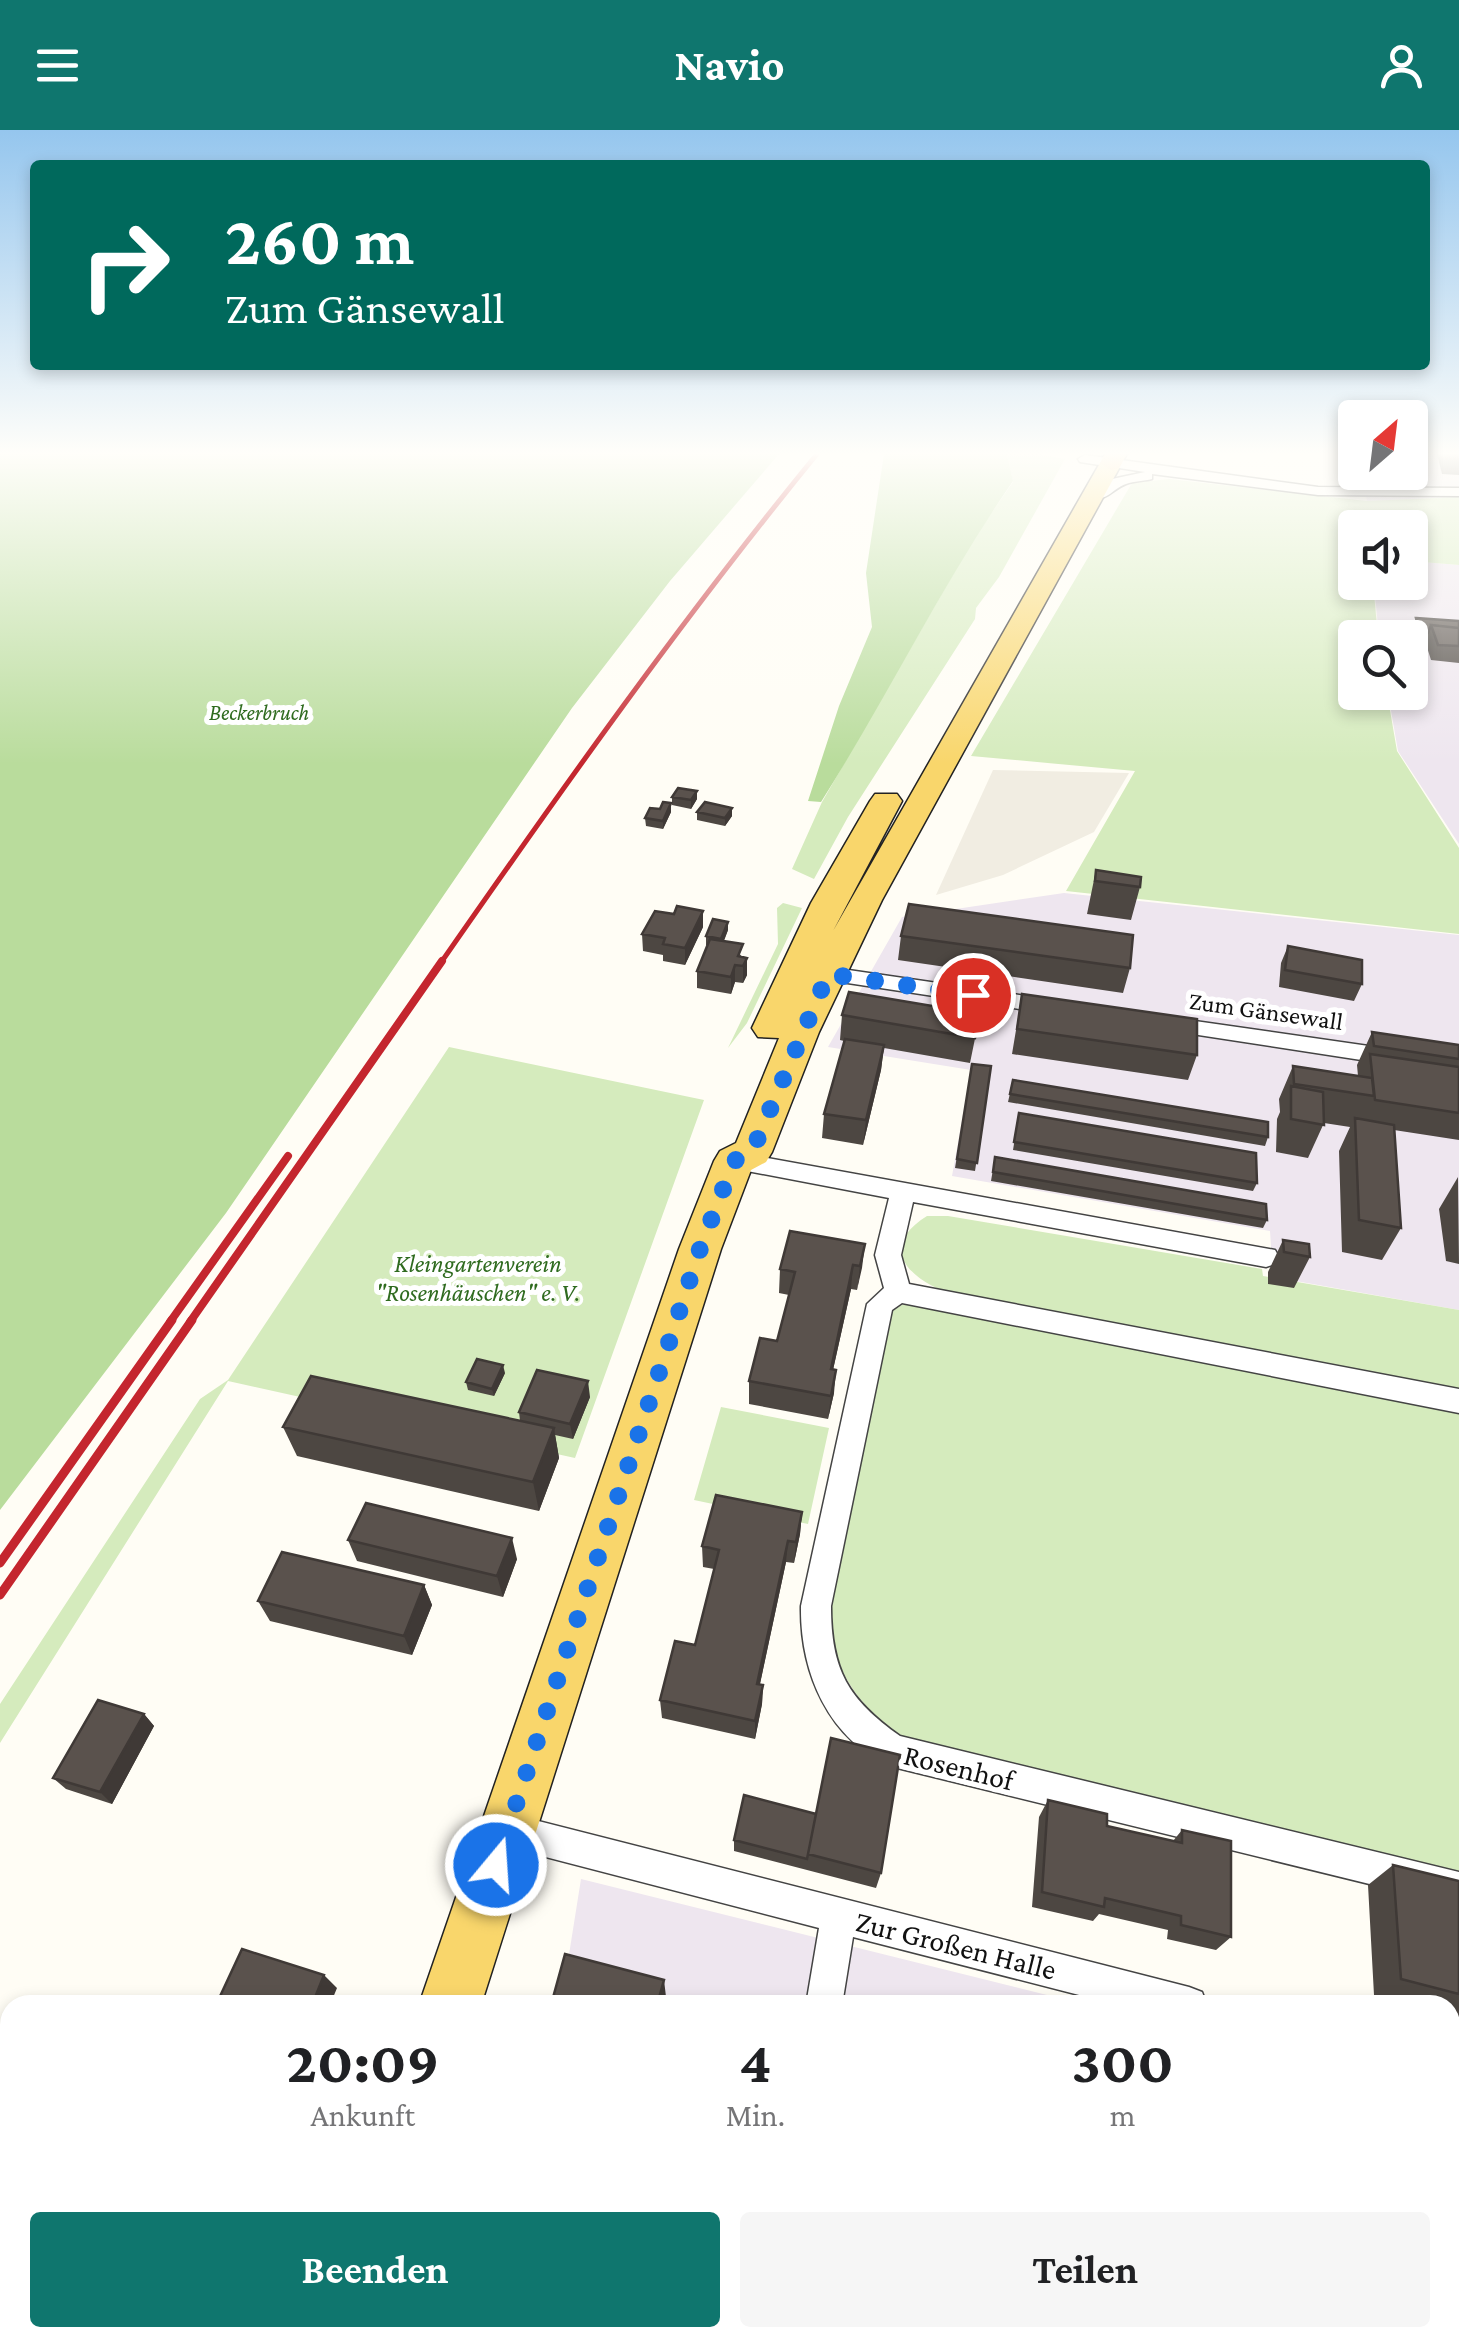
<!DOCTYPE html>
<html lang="de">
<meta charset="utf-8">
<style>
:root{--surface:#fff;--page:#f6f6f6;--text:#202124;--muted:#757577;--accent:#0f766e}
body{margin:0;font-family:"Crimson Pro",serif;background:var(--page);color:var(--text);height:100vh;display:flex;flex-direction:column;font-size:38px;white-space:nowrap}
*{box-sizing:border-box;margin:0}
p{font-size:32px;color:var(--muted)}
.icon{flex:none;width:55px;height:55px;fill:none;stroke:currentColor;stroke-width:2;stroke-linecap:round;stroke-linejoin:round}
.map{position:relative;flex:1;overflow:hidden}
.side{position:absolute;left:0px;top:1865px;width:1460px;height:352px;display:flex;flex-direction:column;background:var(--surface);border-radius:30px 30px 0 0;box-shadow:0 5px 15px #0003}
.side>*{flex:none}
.banner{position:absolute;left:30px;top:30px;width:1400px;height:210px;border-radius:10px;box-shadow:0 5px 15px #0003;background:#00695c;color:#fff;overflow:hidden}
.needle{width:65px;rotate:28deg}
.controls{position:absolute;left:1338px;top:270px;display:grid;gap:20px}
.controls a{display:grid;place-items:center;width:90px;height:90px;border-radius:10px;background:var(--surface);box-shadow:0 5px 15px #0003;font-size:50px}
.pin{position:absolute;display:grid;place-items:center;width:85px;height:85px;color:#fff;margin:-42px;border:5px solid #fff;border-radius:50%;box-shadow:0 2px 10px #0007}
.me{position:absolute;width:110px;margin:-55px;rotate:18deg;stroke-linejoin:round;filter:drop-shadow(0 0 8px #0008)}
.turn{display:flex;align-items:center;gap:35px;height:210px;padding:0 30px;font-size:45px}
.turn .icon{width:130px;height:130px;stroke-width:2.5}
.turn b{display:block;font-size:70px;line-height:85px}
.eta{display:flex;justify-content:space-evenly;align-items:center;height:170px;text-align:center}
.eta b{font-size:60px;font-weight:700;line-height:70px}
.action{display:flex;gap:20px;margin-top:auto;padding:20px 30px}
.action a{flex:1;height:115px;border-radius:10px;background:var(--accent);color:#fff;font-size:40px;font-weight:700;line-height:115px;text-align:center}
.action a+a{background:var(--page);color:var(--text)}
header{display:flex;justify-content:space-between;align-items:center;height:130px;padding:0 30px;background:var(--accent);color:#fff;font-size:45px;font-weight:700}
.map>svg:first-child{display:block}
</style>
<header><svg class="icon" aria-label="menu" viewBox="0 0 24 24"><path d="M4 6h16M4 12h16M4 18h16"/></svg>Navio<svg class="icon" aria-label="person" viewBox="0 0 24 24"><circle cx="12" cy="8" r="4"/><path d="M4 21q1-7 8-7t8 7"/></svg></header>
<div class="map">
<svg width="1459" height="2217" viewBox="0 0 1459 2217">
<rect width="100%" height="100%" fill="#fffdf5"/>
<path fill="#eee6ef" d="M1410 324H1459V367L1367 371 1363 343 1410 342Z
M1410 431 1459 435V714L1398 621 1388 563 1410 562V508L1379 507 1374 453 1410 452Z
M1064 763 1459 805V1180L1273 1147 1270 1101 952 1046 971 940 828 917 902 787Z
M581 1749 1087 1875H561Z
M1450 1965 1459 1968V2217H461L464 2208H1450Z"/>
<path fill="#d5ebbd" d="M1007 324H1039L1065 329 999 447 976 478 975 489 848 687 814 749 792 739 822 672 974 408 1013 352Z
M1169 349 1367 371 1459 367V435L1410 431V398H1355V452L1373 453 1378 507 1355 508V562L1387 563 1397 621 1459 718V804L1066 761 1135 641 971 626 1132 353Z
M783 773 802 778 747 893 728 918 778 814 777 778Z
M449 917 704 970 575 1328 228 1251 0 1613V1574L200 1269 228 1250Z
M927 1086H948L1262 1139 1263 1146 1459 1180V1260L959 1167C917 1154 871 1121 927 1086Z
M916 1174 1459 1281V1748L909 1611C853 1574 828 1535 829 1467L886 1185 902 1175Z
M721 1277 829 1298 808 1394 694 1370Z"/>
<path fill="#b9dc9c" d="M0 324H779L670 451 572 578 226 1083 0 1380Z
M884 324H1007L1013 351C942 454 888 566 821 672L808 671 839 576 872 497 866 443Z"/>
<path fill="#f1ede2" d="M993 640 1129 643 1094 702 1003 745 936 765Z"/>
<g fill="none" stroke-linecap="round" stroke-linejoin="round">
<defs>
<path id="minor" d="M1085 325 1318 357 1459 358V366L1318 365 1152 344V349C1144 351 1134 351 1126 354 1110 360 1111 370 1089 369V363L1103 360 1112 349 1145 342 1080 332 1078 329Z
M828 837 1053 870 1064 877 1053 884 821 849 818 844Z
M1167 887 1459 929V945L1159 899 1156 894Z
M734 1022 1275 1120 1279 1127 1275 1134 1266 1137 913 1072 901 1125 909 1154 1459 1259V1283L902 1173 892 1180 831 1476C831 1540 848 1569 900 1606L1459 1742V1776L893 1637C828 1610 800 1542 801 1476L867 1174 884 1158 875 1125 889 1068 726 1037 722 1031Z
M507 1683 1189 1857 1202 1862 1207 1875H1118L853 1807 842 1875H806L819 1798 507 1717 495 1712 490 1700 495 1688Z
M1450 1923 1459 1925V1963L1450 1961Z
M746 2208H788L786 2217H744Z"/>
<path id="primary" d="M1111 326 1122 333 882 770 819 902 772 1022 766 1032 751 1040 721 1119 481 1875H419L679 1119 714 1031 720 1021 736 1013 779 908 758 907 752 898 811 773 870 671 875 664H897L902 671 833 801 1100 333Z
M306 2208H378L375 2217H303Z"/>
<path id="trunk" d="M1105 324H1127L1119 338 1111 340 1100 333Z"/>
</defs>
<use href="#minor" stroke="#444" stroke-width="3"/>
<use href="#primary" stroke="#222" stroke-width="3"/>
<use href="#trunk" stroke="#222" stroke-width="3"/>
<use href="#minor" fill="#fff" fill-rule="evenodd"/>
<use href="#primary" fill="#f9d66b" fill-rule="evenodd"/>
<use href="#trunk" fill="#f7bc64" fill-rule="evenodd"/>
<path stroke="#c4262e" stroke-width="5" d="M440 834C561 660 683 488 817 324"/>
<path stroke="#c4262e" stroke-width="8" d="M170 1192 288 1026
M190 1192 442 831"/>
<path stroke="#c4262e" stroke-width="9" d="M0 1433 172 1190
M0 1465 192 1190"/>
</g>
<path fill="#4d4742" d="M1437 324H1459V345L1442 344Z
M1416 488 1459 491V533L1431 530 1425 511 1417 510 1413 496Z
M697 661V669L691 679 672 675V667Z
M671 673V682L663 699 646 696 645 688Z
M732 678V686L725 696 697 690V682Z
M1096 740 1140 757 1131 790 1087 784Z
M703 797 685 835 663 831V825L643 821 642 804Z
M728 800 724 811 743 827 747 845 743 853 735 852 731 864 697 858V841L708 815H706V806Z
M901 806 1130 838 1123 863 898 830Z
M1288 816 1362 854 1354 871 1279 857 1281 833Z
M1022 864 1197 925 1188 950 1012 924Z
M980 884 970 933 884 918 881 940 863 1015 822 1008 824 984 844 911 840 910 842 885Z
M1372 902 1459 915V1010L1394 1000 1401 1098 1382 1130 1342 1122 1339 1021 1350 997 1324 993 1308 1028 1276 1022 1277 989 1280 982 1279 969 1293 936 1358 946 1357 935Z
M972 934 991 936 975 1041 955 1038Z
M1013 950 1268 1007 1265 1016 1008 972Z
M1019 983 1257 1053 1253 1061 1013 1020Z
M995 1027 1267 1090 1263 1098 991 1051Z
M1458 1047 1459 1134 1446 1131 1439 1079Z
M1283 1110 1310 1127 1294 1158 1268 1154V1142Z
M865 1114 857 1160 851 1159 833 1240 834 1263 828 1289 749 1274V1251L777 1211 789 1165 779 1163 780 1139Z
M505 1243 494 1266 468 1260 466 1252Z
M590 1267 573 1309 555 1305 559 1328 539 1381 297 1326 283 1297 520 1291 519 1282Z
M802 1382 800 1404 794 1433 786 1432 760 1554 763 1555 762 1574 755 1609 662 1588 660 1570 695 1515 714 1439 703 1437 702 1416Z
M348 1410 517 1429 503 1467 357 1431Z
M424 1455 432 1475 412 1525 270 1491 258 1471Z
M144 1584 154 1596 112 1674 66 1659 53 1648Z
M744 1665 881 1743 876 1758 734 1721V1710Z
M1048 1670 1107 1696 1173 1711 1182 1700 1231 1807 1216 1820 1167 1809 1168 1800 1099 1784 1093 1791 1032 1777 1039 1687Z
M1393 1735 1459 1751V1887L1450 1884V1875H1413L1374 1865 1368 1755Z
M958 2208H1356V2217H957Z"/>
<path fill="#3f3936" d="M697 661V669L691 679V670Z
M671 673V682L663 699V691Z
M732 678V686L725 696V688Z
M703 781V797L685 835V818Z
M728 792V800L721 817V809Z
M747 828V845L743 853V836Z
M735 835V852L731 864V847Z
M884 915 881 940 863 1015 866 990Z
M865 1114 862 1138 857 1160 860 1136Z
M853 1135 851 1159 828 1262 831 1239Z
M503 1235 505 1243 494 1266 492 1259Z
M836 1240 834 1263 828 1289 831 1266Z
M588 1251 590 1267 573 1309 570 1294Z
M554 1298 559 1328 539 1381 533 1352Z
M802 1382 800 1404 794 1433 796 1412Z
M512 1408 517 1429 503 1467 497 1446Z
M788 1411 786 1432 756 1572 757 1554Z
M424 1455 432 1475 412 1525 404 1506Z
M763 1555 762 1574 755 1609V1591Z
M144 1584 154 1596 112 1674 100 1662Z
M324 1845 337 1858 330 1875H312Z
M664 1850 667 1875H657Z
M670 2208H675L673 2217H668Z"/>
<path fill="#5a524d" stroke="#3f3936" stroke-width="2.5" d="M1416 488 1459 491V498L1431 495 1428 503 1420 502Z
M1431 495 1459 498V516L1438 515Z
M678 658 697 661 691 670 672 667Z
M663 672 671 673 663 691 645 688 650 678 660 679Z
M705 672 732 678 725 688 697 682Z
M1096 740 1141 747 1140 757 1095 751Z
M909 774 1133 805 1130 838 901 806Z
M677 776 703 781 685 818 663 814 665 808 642 804 655 781 674 784Z
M713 789 728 792 721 809 706 806Z
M710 809 743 814 738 826 747 828 743 836 735 835 731 847 697 841Z
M1288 816 1362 830V854L1285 840Z
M849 862 980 884 975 908 842 885Z
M1022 864 1197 889V925L1017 899Z
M1372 902 1459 915V929L1374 916Z
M845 909 884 915 866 990 824 984Z
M1370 924 1459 937V983L1375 970Z
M972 934 991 936 977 1033 957 1029Z
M1293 936 1372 948 1374 966 1294 954Z
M1013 950 1268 992V1007L1010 964Z
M1291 956 1323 962 1324 995 1291 989Z
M1019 983 1256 1023 1257 1053 1014 1012Z
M1355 988 1394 995 1401 1098 1359 1090Z
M995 1027 1266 1074 1267 1090 993 1042Z
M790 1101 865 1114 860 1136 853 1135 831 1239 836 1240 831 1266 749 1251 760 1208 777 1211 795 1142 780 1139Z
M1283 1110 1309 1114 1310 1127 1284 1122Z
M477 1229 503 1235 492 1259 466 1252Z
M537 1240 588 1251 570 1294 519 1282Z
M311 1246 554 1298 533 1352 283 1297Z
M716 1365 802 1382 796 1412 788 1411 757 1554 763 1555 755 1591 660 1570 675 1511 695 1515 719 1420 702 1416Z
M366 1373 512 1408 497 1446 348 1410Z
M282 1422 424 1455 404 1506 258 1471Z
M98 1570 144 1584 100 1662 53 1648Z
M831 1608 900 1625 881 1743 808 1724Z
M744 1665 816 1684 807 1729 734 1710Z
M1048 1670 1107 1684V1696L1182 1713V1700L1231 1711V1807L1181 1795V1786L1105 1768 1104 1777 1042 1762Z
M1393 1735 1459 1751V1864L1401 1849Z
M242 1819 324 1845 312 1875H216Z
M565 1824 664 1850 657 1875H551Z
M455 2208H670L668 2217H452Z
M801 2208H944L943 2217H799Z
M969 2208H1356V2217H968Z"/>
<linearGradient id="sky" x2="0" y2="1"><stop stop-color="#95c6ee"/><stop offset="0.51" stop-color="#fffefa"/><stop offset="1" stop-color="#fffefa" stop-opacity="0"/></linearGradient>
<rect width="1459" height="634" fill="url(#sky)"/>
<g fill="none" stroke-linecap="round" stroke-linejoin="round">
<path stroke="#1a73e8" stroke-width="18" stroke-dasharray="0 32.4" d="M496 1735 700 1119 734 1031 752 1022 828 844 973 865"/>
</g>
<g text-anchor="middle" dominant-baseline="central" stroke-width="10" stroke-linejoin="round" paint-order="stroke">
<g font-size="22" font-style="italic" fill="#2f6b1f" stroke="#fff">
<text x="259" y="582">Beckerbruch</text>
</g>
<g font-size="25" fill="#111" stroke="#fff">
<text transform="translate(1266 881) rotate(8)">Zum Gänsewall</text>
</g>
<g font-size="25" font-style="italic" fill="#2f6b1f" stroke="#fff">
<text x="478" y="1133">Kleingartenverein<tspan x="478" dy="29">"Rosenhäuschen" e. V.</tspan></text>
</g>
<g font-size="30" fill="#111" stroke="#fff">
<text transform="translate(959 1637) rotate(14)">Rosenhof</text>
<text transform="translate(956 1815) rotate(14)">Zur Großen Halle</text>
</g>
</g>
</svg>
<div class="controls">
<a><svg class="needle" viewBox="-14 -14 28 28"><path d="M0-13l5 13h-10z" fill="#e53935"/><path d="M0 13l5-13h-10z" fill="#757577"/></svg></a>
<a><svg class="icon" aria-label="sound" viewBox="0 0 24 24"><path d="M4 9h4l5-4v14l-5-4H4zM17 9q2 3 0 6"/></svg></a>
<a><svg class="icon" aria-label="search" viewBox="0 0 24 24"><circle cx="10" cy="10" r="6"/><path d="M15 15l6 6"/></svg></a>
</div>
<div class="pin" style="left:973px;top:865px;background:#d93025"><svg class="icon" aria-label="arrive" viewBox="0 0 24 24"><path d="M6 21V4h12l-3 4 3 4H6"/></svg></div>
<svg class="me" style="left:496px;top:1735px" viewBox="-20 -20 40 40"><circle r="17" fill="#1a73e8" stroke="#fff" stroke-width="3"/><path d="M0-11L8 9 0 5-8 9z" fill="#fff"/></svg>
<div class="banner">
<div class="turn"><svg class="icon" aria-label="right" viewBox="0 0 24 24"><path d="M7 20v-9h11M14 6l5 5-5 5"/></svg><div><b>260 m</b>Zum Gänsewall</div></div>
</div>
<section class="side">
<div class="eta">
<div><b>20:09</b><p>Ankunft</p></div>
<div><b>4</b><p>Min.</p></div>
<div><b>300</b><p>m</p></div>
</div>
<div class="action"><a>Beenden</a><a>Teilen</a></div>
</section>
</div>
